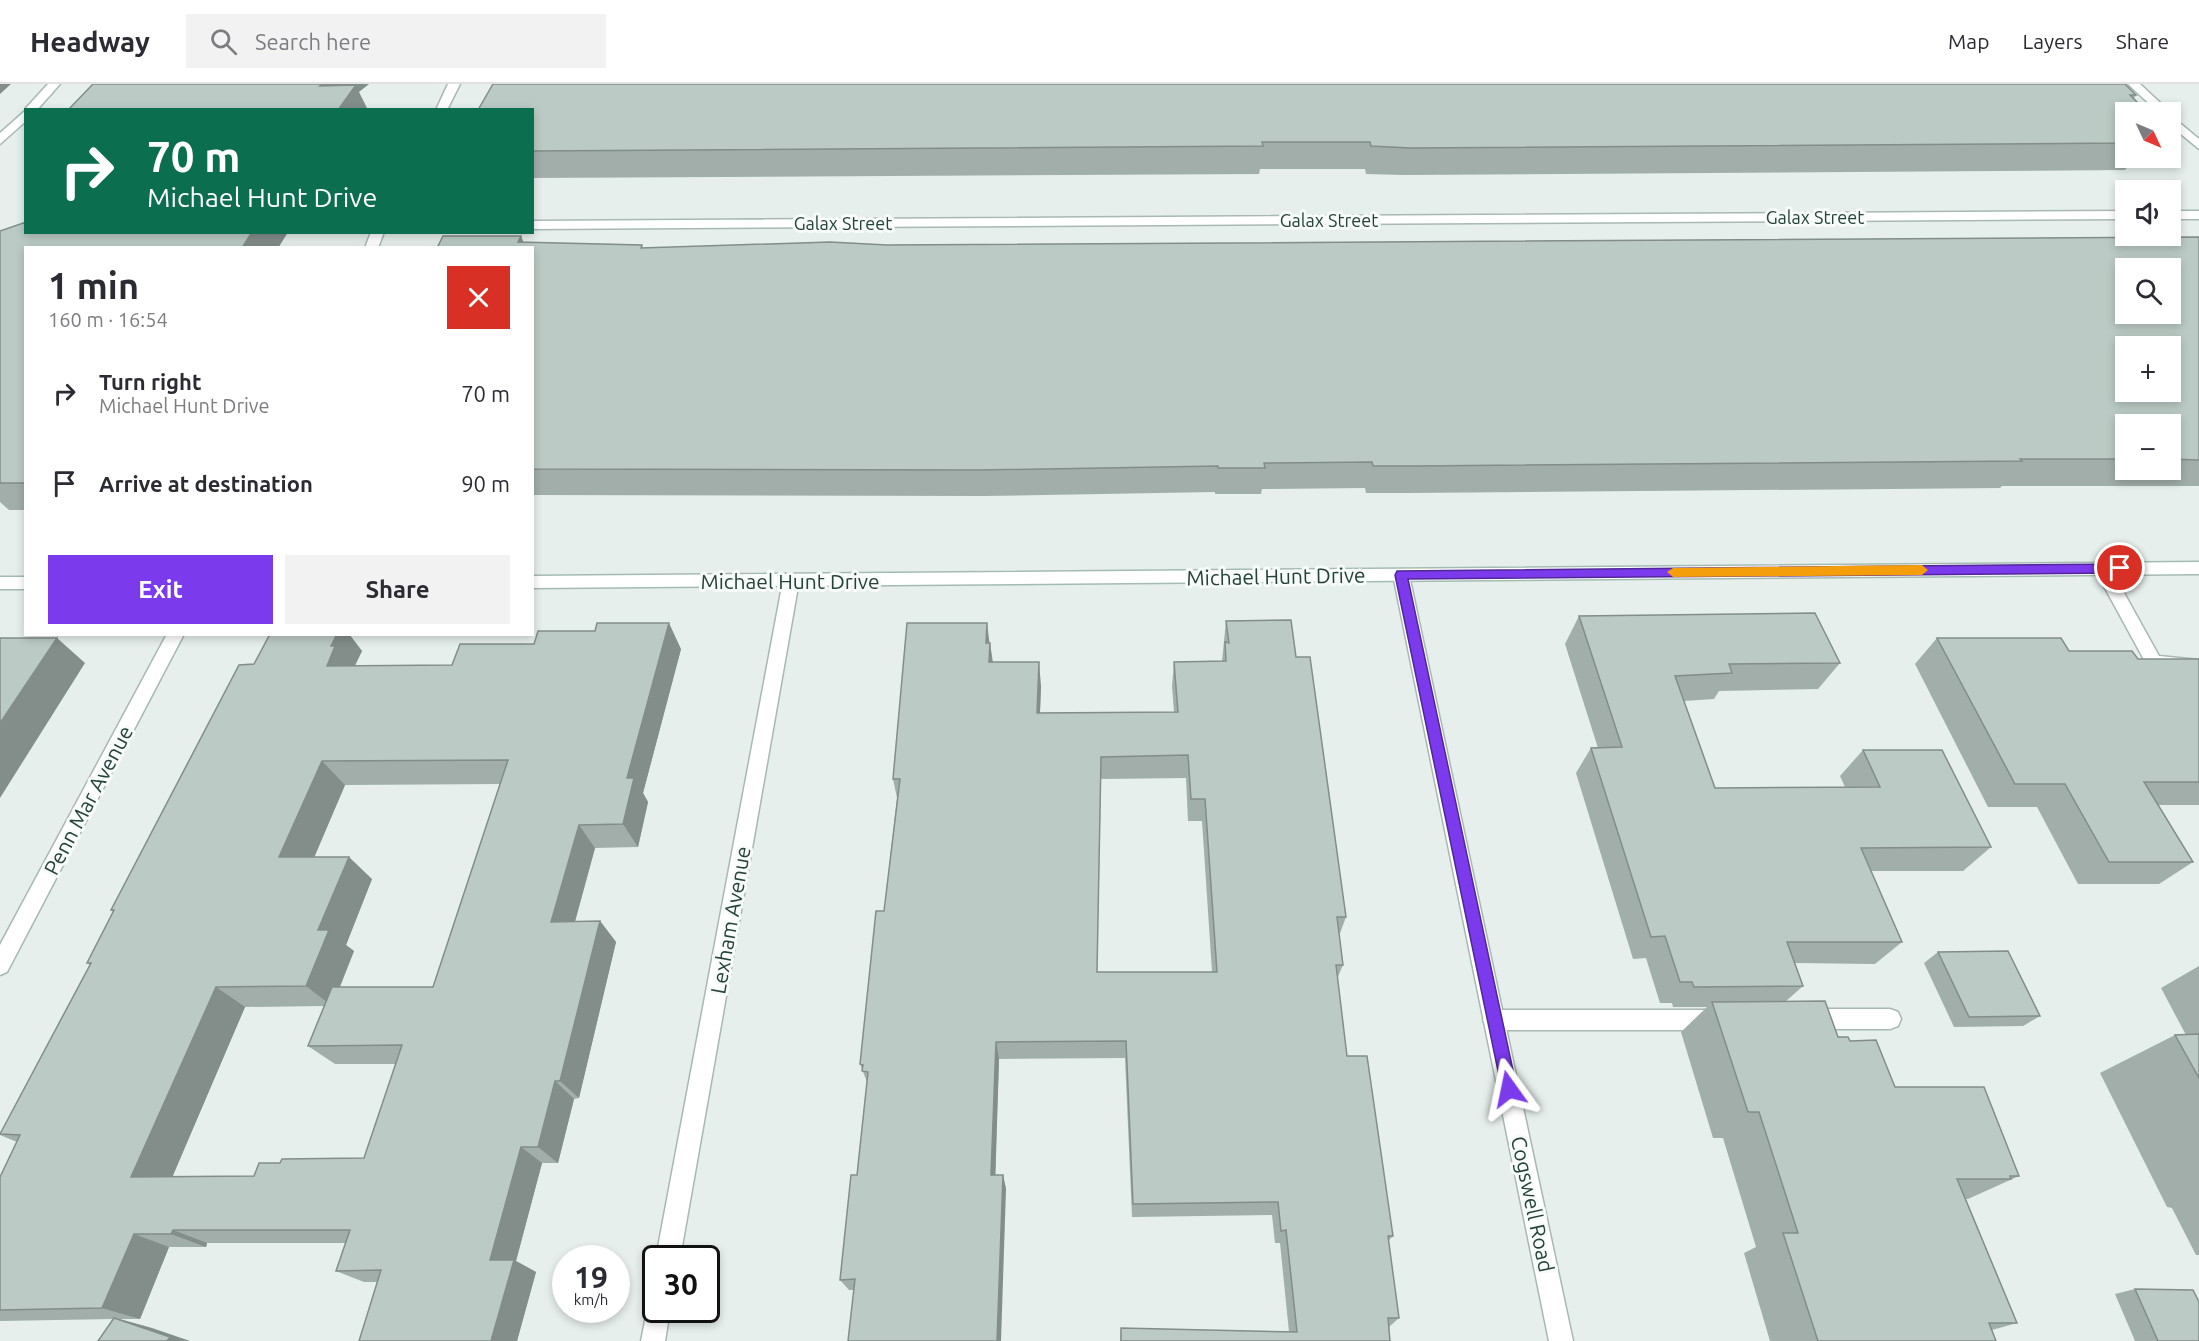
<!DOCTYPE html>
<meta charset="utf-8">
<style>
:root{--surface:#fff;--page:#f2f2f3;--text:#2b2b33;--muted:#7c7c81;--line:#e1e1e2;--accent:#7c3aed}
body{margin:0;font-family:Ubuntu,sans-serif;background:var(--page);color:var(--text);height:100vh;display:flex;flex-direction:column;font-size:22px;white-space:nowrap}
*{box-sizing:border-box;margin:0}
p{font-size:20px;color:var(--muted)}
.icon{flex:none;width:33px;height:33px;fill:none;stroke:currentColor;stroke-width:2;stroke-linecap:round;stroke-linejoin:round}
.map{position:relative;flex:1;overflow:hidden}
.side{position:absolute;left:24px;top:162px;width:510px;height:390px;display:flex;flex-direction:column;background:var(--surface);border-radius:0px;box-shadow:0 3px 9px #0003}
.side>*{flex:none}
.top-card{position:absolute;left:24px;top:24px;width:510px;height:126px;border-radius:0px;box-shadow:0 3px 9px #0003;background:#0b6e4f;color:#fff;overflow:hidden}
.needle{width:39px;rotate:134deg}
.tools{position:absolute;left:2115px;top:18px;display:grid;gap:12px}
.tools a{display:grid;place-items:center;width:66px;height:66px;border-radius:0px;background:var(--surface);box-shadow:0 3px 9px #0003;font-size:30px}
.speed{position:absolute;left:552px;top:1161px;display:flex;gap:12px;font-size:30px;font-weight:700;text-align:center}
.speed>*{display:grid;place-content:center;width:78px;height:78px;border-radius:50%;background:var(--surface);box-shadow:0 3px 9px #0003;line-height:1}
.speed small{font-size:15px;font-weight:400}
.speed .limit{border:3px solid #111;border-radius:9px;background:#fff;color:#111}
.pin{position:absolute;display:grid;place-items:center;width:51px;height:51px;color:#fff;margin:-26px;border:3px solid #fff;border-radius:50%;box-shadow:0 2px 6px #0007}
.me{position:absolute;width:66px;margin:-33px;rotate:348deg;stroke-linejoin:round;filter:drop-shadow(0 0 4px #0008)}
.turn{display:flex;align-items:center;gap:21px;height:126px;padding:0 24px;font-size:27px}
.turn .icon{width:78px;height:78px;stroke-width:2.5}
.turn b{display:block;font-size:42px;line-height:51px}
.round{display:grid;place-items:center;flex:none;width:63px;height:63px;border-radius:0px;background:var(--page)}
.head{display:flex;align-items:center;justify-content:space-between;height:102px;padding:0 24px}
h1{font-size:36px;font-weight:700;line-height:45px}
.button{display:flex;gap:12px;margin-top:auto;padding:12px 24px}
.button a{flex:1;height:69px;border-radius:0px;background:var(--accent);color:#fff;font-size:24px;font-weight:700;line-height:69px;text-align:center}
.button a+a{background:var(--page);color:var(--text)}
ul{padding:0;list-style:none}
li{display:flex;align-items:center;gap:18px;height:90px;padding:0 24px}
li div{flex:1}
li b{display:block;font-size:22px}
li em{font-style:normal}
header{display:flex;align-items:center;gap:36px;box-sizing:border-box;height:84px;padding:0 30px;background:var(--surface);border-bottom:2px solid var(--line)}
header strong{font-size:28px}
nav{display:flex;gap:33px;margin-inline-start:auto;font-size:21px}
.search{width:420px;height:54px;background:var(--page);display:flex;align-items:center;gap:15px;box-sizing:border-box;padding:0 21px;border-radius:0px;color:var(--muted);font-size:22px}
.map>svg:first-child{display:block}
</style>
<header>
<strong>Headway</strong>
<div class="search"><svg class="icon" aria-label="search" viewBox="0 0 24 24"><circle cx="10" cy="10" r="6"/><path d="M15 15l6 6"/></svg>Search here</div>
<nav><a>Map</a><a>Layers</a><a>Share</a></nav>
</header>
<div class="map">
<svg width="2199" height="1257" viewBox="0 0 2199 1257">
<rect width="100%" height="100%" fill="#e6efeb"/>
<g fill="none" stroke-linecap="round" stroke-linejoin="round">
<defs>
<path id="lane" d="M1808 925H1890L1898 928 1901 935 1898 942 1890 945H1808L1800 942 1797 935 1800 928Z
M1494 926H1717L1725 929 1728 936 1725 943 1717 946H1494L1486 943 1483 936 1486 929Z"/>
<path id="street" d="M48 0H60L37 26H26V37L0 60V49L25 27 26 24Z
M448 0H460L447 26H436Z
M2128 0H2140L2170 28H2158Z
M2170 31 2199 55V65L2170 41Z
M2126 127V135L532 145V137Z
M2170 127H2199V135H2170Z
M371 148H384L378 164H365Z
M2102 478 2108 480 2159 572 2199 576V590L2148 583 2094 484Z
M1401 485 1409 491 1573 1257H1549L1393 491Z
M791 491 799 497 680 1174H656L783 497Z
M167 550H184L7 888 0 891V861Z
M656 1215V1226H670L665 1257H641L649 1217Z"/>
<path id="secondary" d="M2199 478V490L532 504V492Z
M0 493H26V505H0Z"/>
</defs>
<use href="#lane" stroke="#a8b8b2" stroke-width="3"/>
<use href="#street" stroke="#a8b8b2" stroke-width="3"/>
<use href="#secondary" stroke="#a4bbb3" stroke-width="3"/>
<use href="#lane" fill="#fff" fill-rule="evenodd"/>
<use href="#street" fill="#fff" fill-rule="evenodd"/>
<use href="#secondary" fill="#fff" fill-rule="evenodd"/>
</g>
<path fill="#a1aea9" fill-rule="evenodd" d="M2136 11 2126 28V74H2159L2153 82H2128L2125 86 1404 91 1366 90 1365 85H1260L1259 90 532 94V26Z
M0 147 26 148H288L278 164H26V426H9L0 418Z
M521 152 523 158 642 161 643 164 887 161 2199 153V402H2002L2000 404 1408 409H1366L1365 404 1262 405 1261 410H1215V408L983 412 532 411V164H437ZM2126 340H2170V386H2126Z
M1579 532 1840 579 1818 605 1719 607 1714 615 1684 617 1715 704 1845 703 1840 692 1863 666 1991 763 1963 787H1871L1902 858 1875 880 1795 879 1803 902 1785 918 1838 953 1850 957 1895 1003 2019 1092 1968 1115H1966L2017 1239 1992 1246 1996 1257H1770L1744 1169 1756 1163 1723 1054H1713L1681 948 1707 923H1673L1672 919H1660L1646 874 1633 875 1576 689 1591 664H1598L1565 560Z
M1226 537 1296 573 1346 833 1339 852 1343 881 1337 895 1347 972 1393 1152 1388 1157 1399 1234 1389 1243 1390 1257H1120L1121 1244 1289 1248 1280 1159H1275L1272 1131 1132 1133 1125 974 999 975 995 1091H1003L1006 1105 854 1206H849L840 1196 857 1091 867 998 860 980 884 827 897 714 893 695 989 559H990L993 578 1041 602 1040 629 1174 628 1172 602 1174 578 1222 577ZM1186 694 1188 737H1202L1212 888H1097L1101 695Z
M270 550H349L362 567 355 582 452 581 681 565 643 709 648 718 638 763 595 764 575 838 600 837 616 858 579 1014 574 1015 558 1079H542L516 1177 536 1188 517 1257H359L378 1198H364L336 1187 345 1159H207L206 1163H169L140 1235H120L152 1244 113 1235 0 1237V1093L17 1058 0 1051 90 881 87 879 113 828 111 826 254 580ZM500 700 433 903H340L354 867 346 861 372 795 314 773 345 701ZM324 922 308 962 335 980H396L364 1074 280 1079 254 1092H172L245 923Z
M1937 554 2069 567 2138 575H2199V721H2158L2193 778 2159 800H2078L2037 723H1988L1915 580Z
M1938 868 2040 932 2023 942 1954 943 1924 879Z
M2199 882V1171H2196L2172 1124 2167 1123 2100 989 2175 951H2186L2161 904Z
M2135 1205 2199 1257H2135L2115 1210Z"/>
<path fill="#838d89" d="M0 0H11L0 10Z
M323 0H369L359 8 368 26H332L320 2Z
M252 148H288L278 164H242Z
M521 152 526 164 518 158Z
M669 539 681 565 643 709 648 718 638 763 623 740 627 694Z
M987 539 990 563 986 559Z
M337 550H349L362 567 353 585 327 582 331 562Z
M57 554 85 579 0 714V639Z
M990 559 993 583 989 578Z
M1039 578 1041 602 1039 652 1037 629Z
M322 677 345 701 305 795 279 773Z
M579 741 595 764 569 859 551 838Z
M349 773 372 795 346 861 354 867 332 922 306 902 318 846Z
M600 837 616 858 579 1014 560 997Z
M216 903 245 923 166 1108 131 1093Z
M996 958 999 975 995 1105 991 1091Z
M555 997 574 1015 558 1079 538 1063Z
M521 1063 542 1079 516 1177 536 1188 517 1257H491L490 1176Z
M1003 1091 1006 1105 1001 1257H997Z
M173 1146 207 1159 206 1163 171 1150Z
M134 1150 169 1163 140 1235 102 1224Z
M114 1234 152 1244 190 1257H167Z"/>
<path fill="#bbcac4" stroke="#838d89" stroke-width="1.5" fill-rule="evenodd" d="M93 0H323L320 2 356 1 338 26H68Z
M493 0H2125L2136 11H2130L2147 28H2126V59L1410 64 1371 62 1370 58H1262L1263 62 532 67V26H478Z
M26 138V148H252L242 164H26V399H0V147Z
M443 152H521L518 158 642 161 641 164 830 158 887 161 2199 153V376L2170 375V340H2126V375H2020L2022 377 1415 382H1373L1372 378 1264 379 1265 384H1218V382L980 386 532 385V164H437ZM2126 184H2170V230H2126ZM2126 262H2170V308H2126Z
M1815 529 1840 579 1729 580 1732 589 1675 592 1715 704 1880 703 1863 666H1942L1991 763 1861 764 1902 858H1787L1803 902 1694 903 1692 898H1680L1665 852 1651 853 1591 664 1622 663 1579 532Z
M1291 536 1296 573H1310L1346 833H1337L1343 881H1336L1347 972H1367L1393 1152H1388L1399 1234H1388L1390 1257H1121V1244L1297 1248 1286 1146 1281 1147 1278 1118 1133 1120 1126 957 996 958 991 1091H1003L997 1257H848L855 1195 840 1196 851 1091H857L868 988 862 987 863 981 860 980 876 827H884L900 695H893L907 539H987L986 559H990L989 578H1039L1037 629 1178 628 1174 578 1226 577 1225 558 1229 559 1226 537ZM1188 671 1191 715H1205L1217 888H1097L1101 673Z
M597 539H669L627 694H634L623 740 579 741 551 838 600 837 560 997H555L538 1063H521L490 1176H514L491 1257H359L381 1186 336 1187 350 1146H173L171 1150H134L102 1224 0 1226V1093L20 1051 0 1050 91 879H87L114 826H111L239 581 254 580 270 550H337L331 562H335L327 582 452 581 460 560H534L538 547H595ZM508 676 433 903H332L308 962 402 961 364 1074 282 1075 280 1079H259L254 1092 131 1093 216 903 306 902 329 846H318L349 773H279L322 677Z
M0 554H57L0 639Z
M1937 554H2061L2069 567H2132L2138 575H2199V698H2144L2193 778H2109L2065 700H2015Z
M2008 867 2040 932 1969 933 1938 868Z
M1825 917 1838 953H1848L1850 957 1876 956 1895 1003H1984L2019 1092H2010L2011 1095H1957L2017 1239H1989L1996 1257H1818L1783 1149H1798L1759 1028H1748L1712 918Z
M2199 950V994L2175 951Z
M2135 1205 2193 1206 2199 1218V1257H2158Z
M114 1234 170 1253 167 1257H98Z"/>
<path fill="#7c3aed" stroke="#51269a" stroke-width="1.5" d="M2120 480 2126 484 2120 489 1408 495 1517 1005 1515 1011 1509 1013 1503 1011 1395 491 1397 487Z"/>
<path fill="#f59e0b" d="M1922 481 1928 486 1922 491 1673 493 1667 488 1673 484Z"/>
<g text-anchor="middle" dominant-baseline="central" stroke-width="6" stroke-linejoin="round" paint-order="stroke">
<g font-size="18" fill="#24423a" stroke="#f7fbf9">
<text x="1815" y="133">Galax Street</text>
<text x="1329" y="136">Galax Street</text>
<text x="843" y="139">Galax Street</text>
</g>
<g font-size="21" fill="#24423a" stroke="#f7fbf9">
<text transform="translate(1276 492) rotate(-1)">Michael Hunt Drive</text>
<text x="790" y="497">Michael Hunt Drive</text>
<text transform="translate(88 716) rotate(-62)">Penn Mar Avenue</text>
<text transform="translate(730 836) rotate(-80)">Lexham Avenue</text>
<text transform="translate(1533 1120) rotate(78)">Cogswell Road</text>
</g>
</g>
</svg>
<div class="tools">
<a><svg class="needle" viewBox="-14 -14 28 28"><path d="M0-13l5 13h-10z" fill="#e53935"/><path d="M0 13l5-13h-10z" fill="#7c7c81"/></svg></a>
<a><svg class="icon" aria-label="sound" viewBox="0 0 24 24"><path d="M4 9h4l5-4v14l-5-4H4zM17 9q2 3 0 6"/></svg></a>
<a><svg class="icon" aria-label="search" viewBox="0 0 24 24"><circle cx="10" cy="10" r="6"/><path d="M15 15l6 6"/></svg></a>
<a>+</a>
<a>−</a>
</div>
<div class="speed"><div>19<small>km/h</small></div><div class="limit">30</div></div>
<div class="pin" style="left:2120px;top:484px;background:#d93025"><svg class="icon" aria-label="arrive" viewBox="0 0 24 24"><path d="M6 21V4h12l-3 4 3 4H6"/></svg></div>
<svg class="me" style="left:1509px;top:1005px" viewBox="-20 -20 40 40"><path d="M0-17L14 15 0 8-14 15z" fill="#7c3aed" stroke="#fff" stroke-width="4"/></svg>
<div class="top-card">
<div class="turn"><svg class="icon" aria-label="right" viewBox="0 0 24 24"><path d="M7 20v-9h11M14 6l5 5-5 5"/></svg><div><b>70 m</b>Michael Hunt Drive</div></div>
</div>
<section class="side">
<div class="head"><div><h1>1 min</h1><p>160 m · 16:54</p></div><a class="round" style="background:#d93025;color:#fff"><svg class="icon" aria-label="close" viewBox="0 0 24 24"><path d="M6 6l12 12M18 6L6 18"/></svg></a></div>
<ul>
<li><svg class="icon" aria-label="right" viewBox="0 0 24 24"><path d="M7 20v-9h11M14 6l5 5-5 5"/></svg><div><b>Turn right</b><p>Michael Hunt Drive</p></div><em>70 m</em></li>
<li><svg class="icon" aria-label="arrive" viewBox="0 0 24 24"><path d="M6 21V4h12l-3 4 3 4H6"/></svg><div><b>Arrive at destination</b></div><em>90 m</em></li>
</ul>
<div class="button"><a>Exit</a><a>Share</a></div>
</section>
</div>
